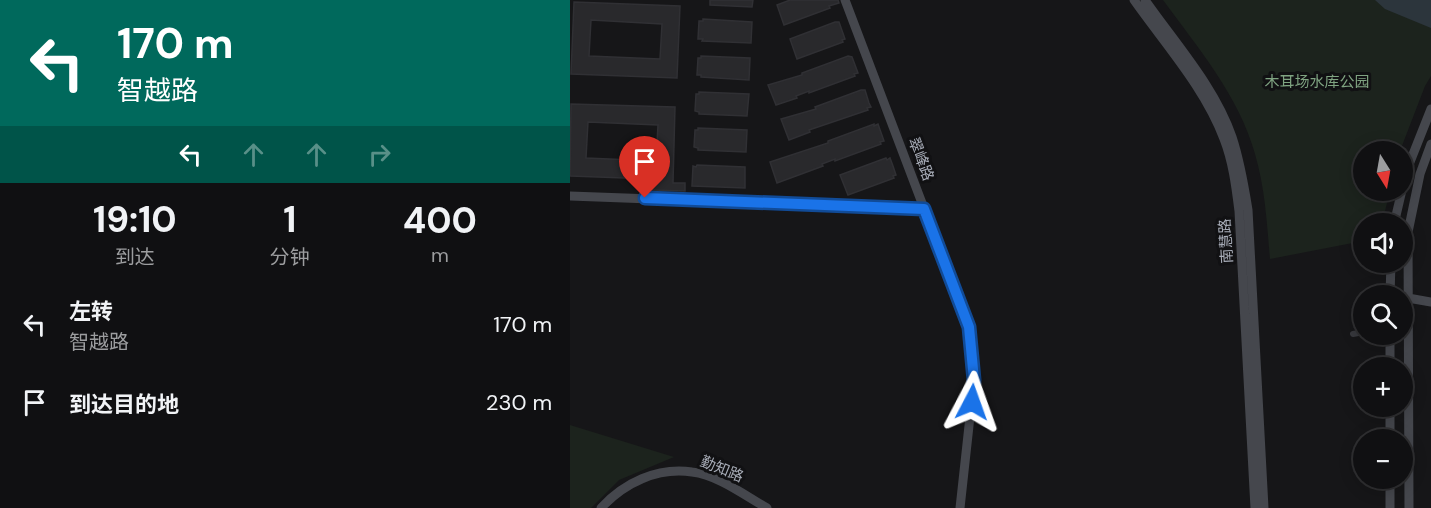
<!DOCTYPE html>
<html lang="zh">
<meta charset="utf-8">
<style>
:root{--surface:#101012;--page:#19191b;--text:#f1f3f6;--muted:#9c9d9f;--line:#303032}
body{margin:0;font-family:"DM Sans","Noto Sans SC",sans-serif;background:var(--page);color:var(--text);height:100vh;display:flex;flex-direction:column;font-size:22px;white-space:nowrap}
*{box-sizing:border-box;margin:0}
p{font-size:20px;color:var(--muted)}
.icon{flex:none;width:33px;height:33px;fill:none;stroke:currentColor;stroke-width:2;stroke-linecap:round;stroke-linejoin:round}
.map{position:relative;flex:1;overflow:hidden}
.details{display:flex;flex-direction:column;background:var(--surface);width:570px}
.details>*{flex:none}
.banner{background:#00695c;color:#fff;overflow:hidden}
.needle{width:39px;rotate:169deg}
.fabs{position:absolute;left:783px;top:141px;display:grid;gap:12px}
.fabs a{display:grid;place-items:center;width:60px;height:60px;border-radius:50%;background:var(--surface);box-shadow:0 3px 15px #0003,0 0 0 2px var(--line);font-size:30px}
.pin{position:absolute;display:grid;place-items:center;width:51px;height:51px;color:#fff;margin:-62px -26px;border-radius:50% 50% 50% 0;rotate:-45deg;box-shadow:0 0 6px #0007}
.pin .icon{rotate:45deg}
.me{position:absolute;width:66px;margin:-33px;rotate:4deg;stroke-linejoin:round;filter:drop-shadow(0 0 4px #0008)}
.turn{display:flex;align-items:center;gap:21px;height:126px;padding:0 18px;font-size:27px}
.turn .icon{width:78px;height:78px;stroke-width:2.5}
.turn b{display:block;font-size:42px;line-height:51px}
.lanes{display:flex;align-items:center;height:57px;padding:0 18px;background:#0003;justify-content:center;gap:30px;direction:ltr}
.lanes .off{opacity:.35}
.eta{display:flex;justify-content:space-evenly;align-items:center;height:102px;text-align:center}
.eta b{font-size:36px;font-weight:700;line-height:42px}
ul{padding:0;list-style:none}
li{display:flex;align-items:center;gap:18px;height:78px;padding:0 18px}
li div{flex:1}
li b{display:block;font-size:22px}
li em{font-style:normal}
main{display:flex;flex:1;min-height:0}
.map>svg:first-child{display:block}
</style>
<main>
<section class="details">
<div class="banner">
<div class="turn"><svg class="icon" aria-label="left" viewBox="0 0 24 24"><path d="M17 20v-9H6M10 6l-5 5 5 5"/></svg><div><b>170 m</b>智越路</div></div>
<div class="lanes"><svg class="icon" aria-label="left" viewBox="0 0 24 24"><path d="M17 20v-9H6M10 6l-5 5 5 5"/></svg><svg class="icon off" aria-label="ahead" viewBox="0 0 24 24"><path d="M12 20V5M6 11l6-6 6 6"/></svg><svg class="icon off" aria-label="ahead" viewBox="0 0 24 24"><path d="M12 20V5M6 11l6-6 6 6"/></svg><svg class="icon off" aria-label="right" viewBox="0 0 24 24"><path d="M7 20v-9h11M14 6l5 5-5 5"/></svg></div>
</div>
<div class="eta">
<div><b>19:10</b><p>到达</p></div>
<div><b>1</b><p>分钟</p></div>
<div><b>400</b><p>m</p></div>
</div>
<ul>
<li><svg class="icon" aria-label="left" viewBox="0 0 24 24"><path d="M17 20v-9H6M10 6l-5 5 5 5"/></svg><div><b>左转</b><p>智越路</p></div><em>170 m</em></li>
<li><svg class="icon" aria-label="arrive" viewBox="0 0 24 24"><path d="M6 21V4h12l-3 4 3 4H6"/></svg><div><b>到达目的地</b></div><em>230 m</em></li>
</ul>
</section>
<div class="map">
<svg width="861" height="508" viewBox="0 0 861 508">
<rect width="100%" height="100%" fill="#161618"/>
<path fill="#1c231d" d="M593 0H861V76L855 86 830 151 794 152V190L820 191 812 223 794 224 793 241 700 259C697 224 695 188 685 154 669 96 628 48 593 0Z
M0 425 104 457 49 480 21 508H0Z"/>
<path fill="#2c353c" d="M805 0H861V28L815 9Z"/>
<path fill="#29292c" stroke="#303034" stroke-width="1.5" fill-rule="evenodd" d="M140 0H183L182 7 140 5Z
M220 0H268L269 3 259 6 260 8 214 25 207 5Z
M4 2 110 6 107 78 1 74ZM21 20 92 24 90 59 19 56Z
M133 19 182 22 181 43 132 41 133 39H128L129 21H133Z
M265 22H269L275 39 272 40 273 42 227 59 220 39Z
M131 56 180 58 179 80 131 77V75H127L128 58H131Z
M278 56 282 57 288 73 284 74 285 76 239 93V91L226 96 227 98 206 105 198 85 232 75V73Z
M291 90H295L299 103 301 107 297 108 298 110 239 130 240 132 219 140 211 119 246 109 245 107Z
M129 92 179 94 177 116 129 114V112L125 111 126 94H129Z
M1 104 105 107 103 183H115V191L82 190V179L0 176ZM18 122 88 125 86 161 16 158Z
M304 124V126L308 124 314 141 310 142 311 144 265 161V159L252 164 253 166 207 183 200 162 258 143V141Z
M128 128 177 130 176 152 128 150V148L124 147 125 130H128Z
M316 158 317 160 320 158 323 166 326 175 323 176 324 178 278 195 270 175Z
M127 165 175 167V188L122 186 123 166 126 167Z"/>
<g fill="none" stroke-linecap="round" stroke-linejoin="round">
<path stroke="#37383d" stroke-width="6" d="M783 334 794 332"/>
<path stroke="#45474d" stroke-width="9" d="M275 0 399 327 404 380 390 508
M564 0C595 44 635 88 654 139 663 162 666 187 669 211L685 508
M575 0C605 43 645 87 662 137 670 161 674 185 678 210L694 508
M832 186 836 172 861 109
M0 196 354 209
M824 224 832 190
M820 296 821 262
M838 298 861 302
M820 334V368
M820 440V406
M820 478V508
M31 508C54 483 87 467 122 472 148 475 174 495 197 508
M839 508 838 232 850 174 861 144"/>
</g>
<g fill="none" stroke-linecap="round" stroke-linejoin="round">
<defs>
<path id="route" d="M75 198 354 209 399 327 404 380 402 402"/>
</defs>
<use href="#route" stroke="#114b97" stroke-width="15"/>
<use href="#route" stroke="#1a73e8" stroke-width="10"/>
</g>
<g text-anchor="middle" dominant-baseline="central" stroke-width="6" stroke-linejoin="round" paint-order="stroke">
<g font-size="15" fill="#7fa381" stroke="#111113">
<text x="747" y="82">木耳场水库公园</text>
</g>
<g font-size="15" fill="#a8adb8" stroke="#111113">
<text transform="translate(351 159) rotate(69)">翠峰路</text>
<text transform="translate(656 241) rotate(-93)">南慧路</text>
<text transform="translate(152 469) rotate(22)">勤知路</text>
</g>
</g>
</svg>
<div class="fabs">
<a><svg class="needle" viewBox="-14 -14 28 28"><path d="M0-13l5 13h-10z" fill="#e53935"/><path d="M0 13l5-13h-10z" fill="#9c9d9f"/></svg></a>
<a><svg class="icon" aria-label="sound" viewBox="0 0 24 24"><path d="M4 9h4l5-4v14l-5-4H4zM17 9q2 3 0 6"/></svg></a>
<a><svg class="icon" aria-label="search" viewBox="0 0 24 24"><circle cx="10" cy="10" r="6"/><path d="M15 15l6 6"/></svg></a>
<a>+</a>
<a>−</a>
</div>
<div class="pin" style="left:75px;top:198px;background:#d93025"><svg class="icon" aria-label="arrive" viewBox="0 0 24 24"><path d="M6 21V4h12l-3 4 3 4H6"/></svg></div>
<svg class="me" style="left:402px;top:402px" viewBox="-20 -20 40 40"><path d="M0-17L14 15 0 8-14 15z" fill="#1a73e8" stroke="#fff" stroke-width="4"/></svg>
</div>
</main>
